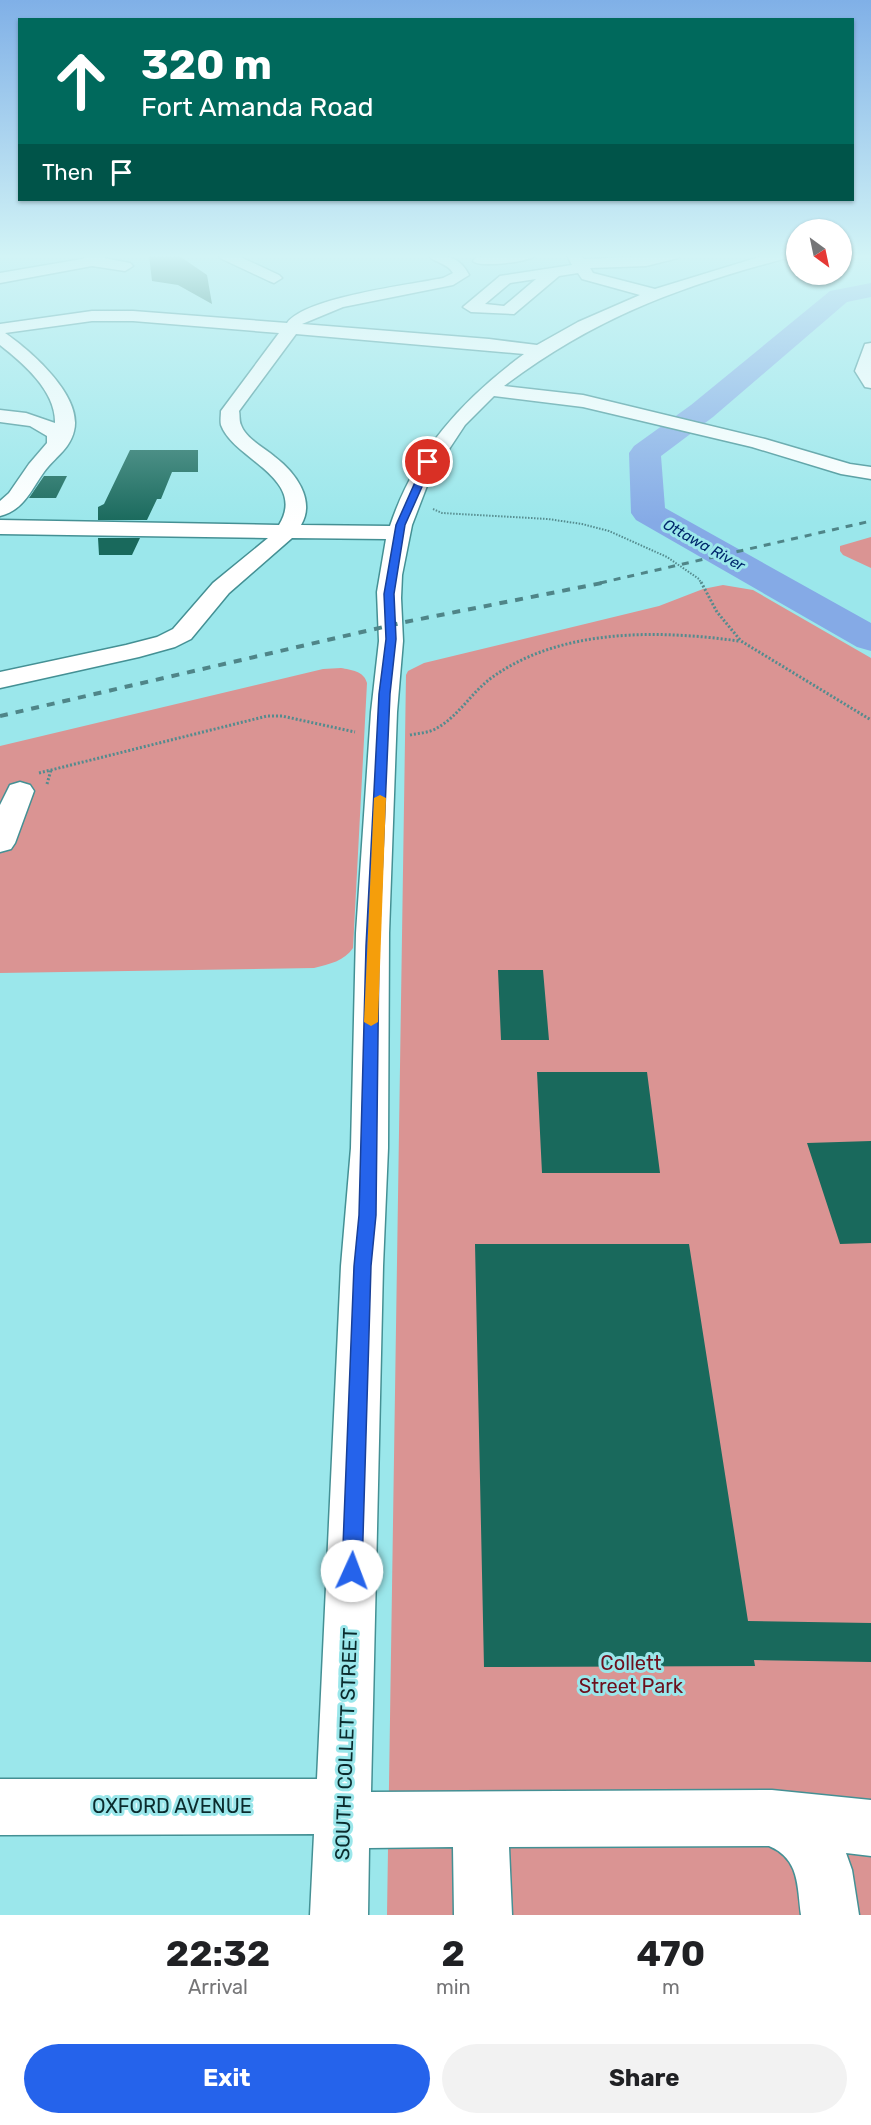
<!DOCTYPE html>
<style>
:root{--surface:#fff;--page:#f2f2f2;--text:#202124;--muted:#757577;--accent:#2563eb}
body{margin:0;font-family:Rubik,sans-serif;background:var(--page);color:var(--text);height:100vh;display:flex;flex-direction:column;font-size:22px;white-space:nowrap}
*{box-sizing:border-box;margin:0}
p{font-size:20px;color:var(--muted)}
.icon{flex:none;width:33px;height:33px;fill:none;stroke:currentColor;stroke-width:2;stroke-linecap:round;stroke-linejoin:round}
.map{position:relative;height:1915px;overflow:hidden}
.sheet{display:flex;flex-direction:column;background:var(--surface);flex:1}
.sheet>*{flex:none}
.banner{position:absolute;left:18px;top:18px;width:836px;height:183px;border-radius:0px;box-shadow:0 2px 4px #0004;background:#00695c;color:#fff;overflow:hidden}
.needle{width:39px;rotate:147deg}
.fabs{position:absolute;left:786px;top:219px;display:grid;gap:12px}
.fabs a{display:grid;place-items:center;width:66px;height:66px;border-radius:50%;background:var(--surface);box-shadow:0 2px 4px #0004;font-size:30px}
.pin{position:absolute;display:grid;place-items:center;width:51px;height:51px;color:#fff;margin:-26px;border:3px solid #fff;border-radius:50%;box-shadow:0 2px 6px #0007}
.me{position:absolute;width:66px;margin:-33px;rotate:2deg;stroke-linejoin:round;filter:drop-shadow(0 0 4px #0008)}
.turn{display:flex;align-items:center;gap:21px;height:126px;padding:0 24px;font-size:27px}
.turn .icon{width:78px;height:78px;stroke-width:2.5}
.turn b{display:block;font-size:42px;line-height:51px}
.then{display:flex;align-items:center;height:57px;padding:0 24px;background:#0003;gap:12px;font-size:22px}
.eta{display:flex;justify-content:space-evenly;align-items:center;height:102px;text-align:center}
.eta b{font-size:36px;font-weight:700;line-height:42px}
.button{display:flex;gap:12px;margin-top:auto;padding:12px 24px}
.button a{flex:1;height:69px;border-radius:36px;background:var(--accent);color:#fff;font-size:24px;font-weight:700;line-height:69px;text-align:center}
.button a+a{background:var(--page);color:var(--text)}
.map>svg:first-child{display:block}
</style>
<div class="map">
<svg width="871" height="1915" viewBox="0 0 871 1915">
<rect width="100%" height="100%" fill="#9be7eb"/>
<path fill="#da9493" d="M871 537V568L843 555 840 551V546Z
M723 585 753 590 871 658V1915H387L406 675 408 671 424 663 659 606 703 589Z
M341 668C351 670 364 671 367 683L353 948C344 961 330 964 314 968L0 973V746L323 669Z"/>
<g fill="none" stroke-linecap="round" stroke-linejoin="round">
<path fill="#85aae6" fill-rule="evenodd" d="M871 283V297L847 302 713 417 661 456 665 508 871 623V651L857 647 636 520 631 513 629 453 634 446 691 405 830 291Z"/>
</g>
<path fill="#19695c" d="M149 255H178L207 275 212 304 178 285 152 281Z
M130 450H198V472H172L161 499H157L147 520H98V507L104 504Z
M44 476H67L56 498H29Z
M98 538H140L132 555H99Z
M498 970H543L549 1040H501Z
M537 1072H647L660 1173H542Z
M871 1141V1243L840 1244 807 1143Z
M475 1244H689L748 1621 871 1623V1662L754 1660 755 1666 484 1667Z"/>
<g fill="none" stroke-linecap="round" stroke-linejoin="round">
<defs>
<path id="minor" d="M91 255H106L104 258 130 263 133 266 125 271 92 266 0 283V273L82 259Z
M218 255H236L279 275 282 278 274 283 269 281 220 258Z
M428 255C447 255 460 257 469 275L453 285 343 307 302 324 489 339 537 345 578 322 640 295 582 279 578 273 559 276 514 314 471 312 463 307 500 276 572 265 567 255H581L584 259 680 255 678 258 646 266 590 268 593 273 655 289 766 255H789L787 258C678 287 594 318 504 386L583 395 765 439 850 464 871 467V479L841 474 752 447 583 407 494 396 465 425 430 478 412 525 402 575 401 598 403 641 397 712 389 933 388 1148 383 1266 371 1792 772 1790 871 1800V1856L846 1853 852 1870 859 1915H801C797 1886 800 1859 769 1846L509 1847 512 1915H454L453 1847 369 1848 368 1915H310L314 1834 0 1835V1779H317L341 1266 351 1148 356 933 371 712 379 641 377 592 386 539 292 538 229 593 191 639 175 647 139 657 0 688V672L126 645 157 637 173 629 213 583 268 538 0 534V520L279 525C308 478 233 459 221 425 220 421 221 415 221 411L279 333 133 321H92L5 333C31 351 83 396 74 431 70 449 54 458 44 472 31 490 24 510 0 516V501L9 493 29 464 47 443V436L30 426 0 422V410L26 413 55 423C56 391 23 363 0 345V324L92 311H133L287 323C306 297 409 285 443 278L453 273C448 263 434 263 428 255ZM536 279 504 306 485 304 510 283ZM296 334 524 354C462 400 415 451 390 526L301 525C316 500 295 472 275 457 265 448 246 439 241 425 239 421 240 416 239 411Z
M495 255H536C530 262 479 268 473 261L475 258Z
M871 343V388L865 387 855 371 865 344Z
M20 782 30 785 34 791 15 843 11 849 0 852V805L10 785Z"/>
</defs>
<use href="#minor" stroke="#449094" stroke-width="3"/>
<path stroke="#548b8e" stroke-width="2" stroke-dasharray="1.5 1.5" stroke-linecap="butt" d="M433 509 442 513 548 519 582 524 609 531 667 557 699 579 701 583"/>
<path stroke="#548b8e" stroke-width="3" stroke-dasharray="2 2" stroke-linecap="butt" d="M701 582 717 612 741 641 871 720
M410 735C419 733 429 733 437 728 459 716 473 690 494 676 563 628 659 630 739 641
M39 773 267 716H282L355 732
M47 784 51 770"/>
<use href="#minor" fill="#fff" fill-rule="evenodd"/>
<path stroke="#4f8588" stroke-width="3" stroke-dasharray="7 7" stroke-linecap="butt" d="M600 583 871 521"/>
<path stroke="#4f8588" stroke-width="4" stroke-dasharray="8 8" stroke-linecap="butt" d="M0 716 405 622 607 582"/>
</g>
<linearGradient id="sky" x2="0" y2="1"><stop stop-color="#80b0e7"/><stop offset="0.49" stop-color="#d2f4f6"/><stop offset="1" stop-color="#d2f4f6" stop-opacity="0"/></linearGradient>
<rect width="871" height="523" fill="url(#sky)"/>
<path fill="#2563eb" stroke="#184099" stroke-width="1.5" d="M425 460 433 462 405 525 394 594 396 639 390 694 379 946 376 1215 371 1266 362 1571 359 1577 352 1580 345 1577 342 1571 354 1266 359 1215 366 946 379 694 386 639 384 594 396 525Z"/>
<path fill="#f59e0b" d="M380 795 386 798 378 1022 371 1026 364 1022 374 798Z"/>
<g text-anchor="middle" dominant-baseline="central" stroke-width="6" stroke-linejoin="round" paint-order="stroke">
<g font-size="15" font-style="italic" fill="#00286c" stroke="#9be7eb">
<text transform="translate(704 545) rotate(29)">Ottawa River</text>
</g>
<g font-size="20" fill="#6d0f1d" stroke="#9be7eb">
<text x="631" y="1663">Collett<tspan x="631" dy="23">Street Park</tspan></text>
</g>
<g font-size="20" fill="#0a2b2d" stroke="#9be7eb">
<text transform="translate(346 1744) rotate(-88)">SOUTH COLLETT STREET</text>
<text x="172" y="1806">OXFORD AVENUE</text>
</g>
</g>
</svg>
<div class="fabs">
<a><svg class="needle" viewBox="-14 -14 28 28"><path d="M0-13l5 13h-10z" fill="#e53935"/><path d="M0 13l5-13h-10z" fill="#757577"/></svg></a>
</div>
<div class="pin" style="left:428px;top:462px;background:#d93025"><svg class="icon" aria-label="arrive" viewBox="0 0 24 24"><path d="M6 21V4h12l-3 4 3 4H6"/></svg></div>
<svg class="me" style="left:352px;top:1571px" viewBox="-20 -20 40 40"><circle r="19" fill="#fff"/><path d="M0-13L10 11 0 6-10 11z" fill="#2563eb"/></svg>
<div class="banner">
<div class="turn"><svg class="icon" aria-label="ahead" viewBox="0 0 24 24"><path d="M12 20V5M6 11l6-6 6 6"/></svg><div><b>320 m</b>Fort Amanda Road</div></div>
<div class="then">Then<svg class="icon" aria-label="arrive" viewBox="0 0 24 24"><path d="M6 21V4h12l-3 4 3 4H6"/></svg></div>
</div>
</div>
<section class="sheet">
<div class="eta">
<div><b>22:32</b><p>Arrival</p></div>
<div><b>2</b><p>min</p></div>
<div><b>470</b><p>m</p></div>
</div>
<div class="button"><a>Exit</a><a>Share</a></div>
</section>
